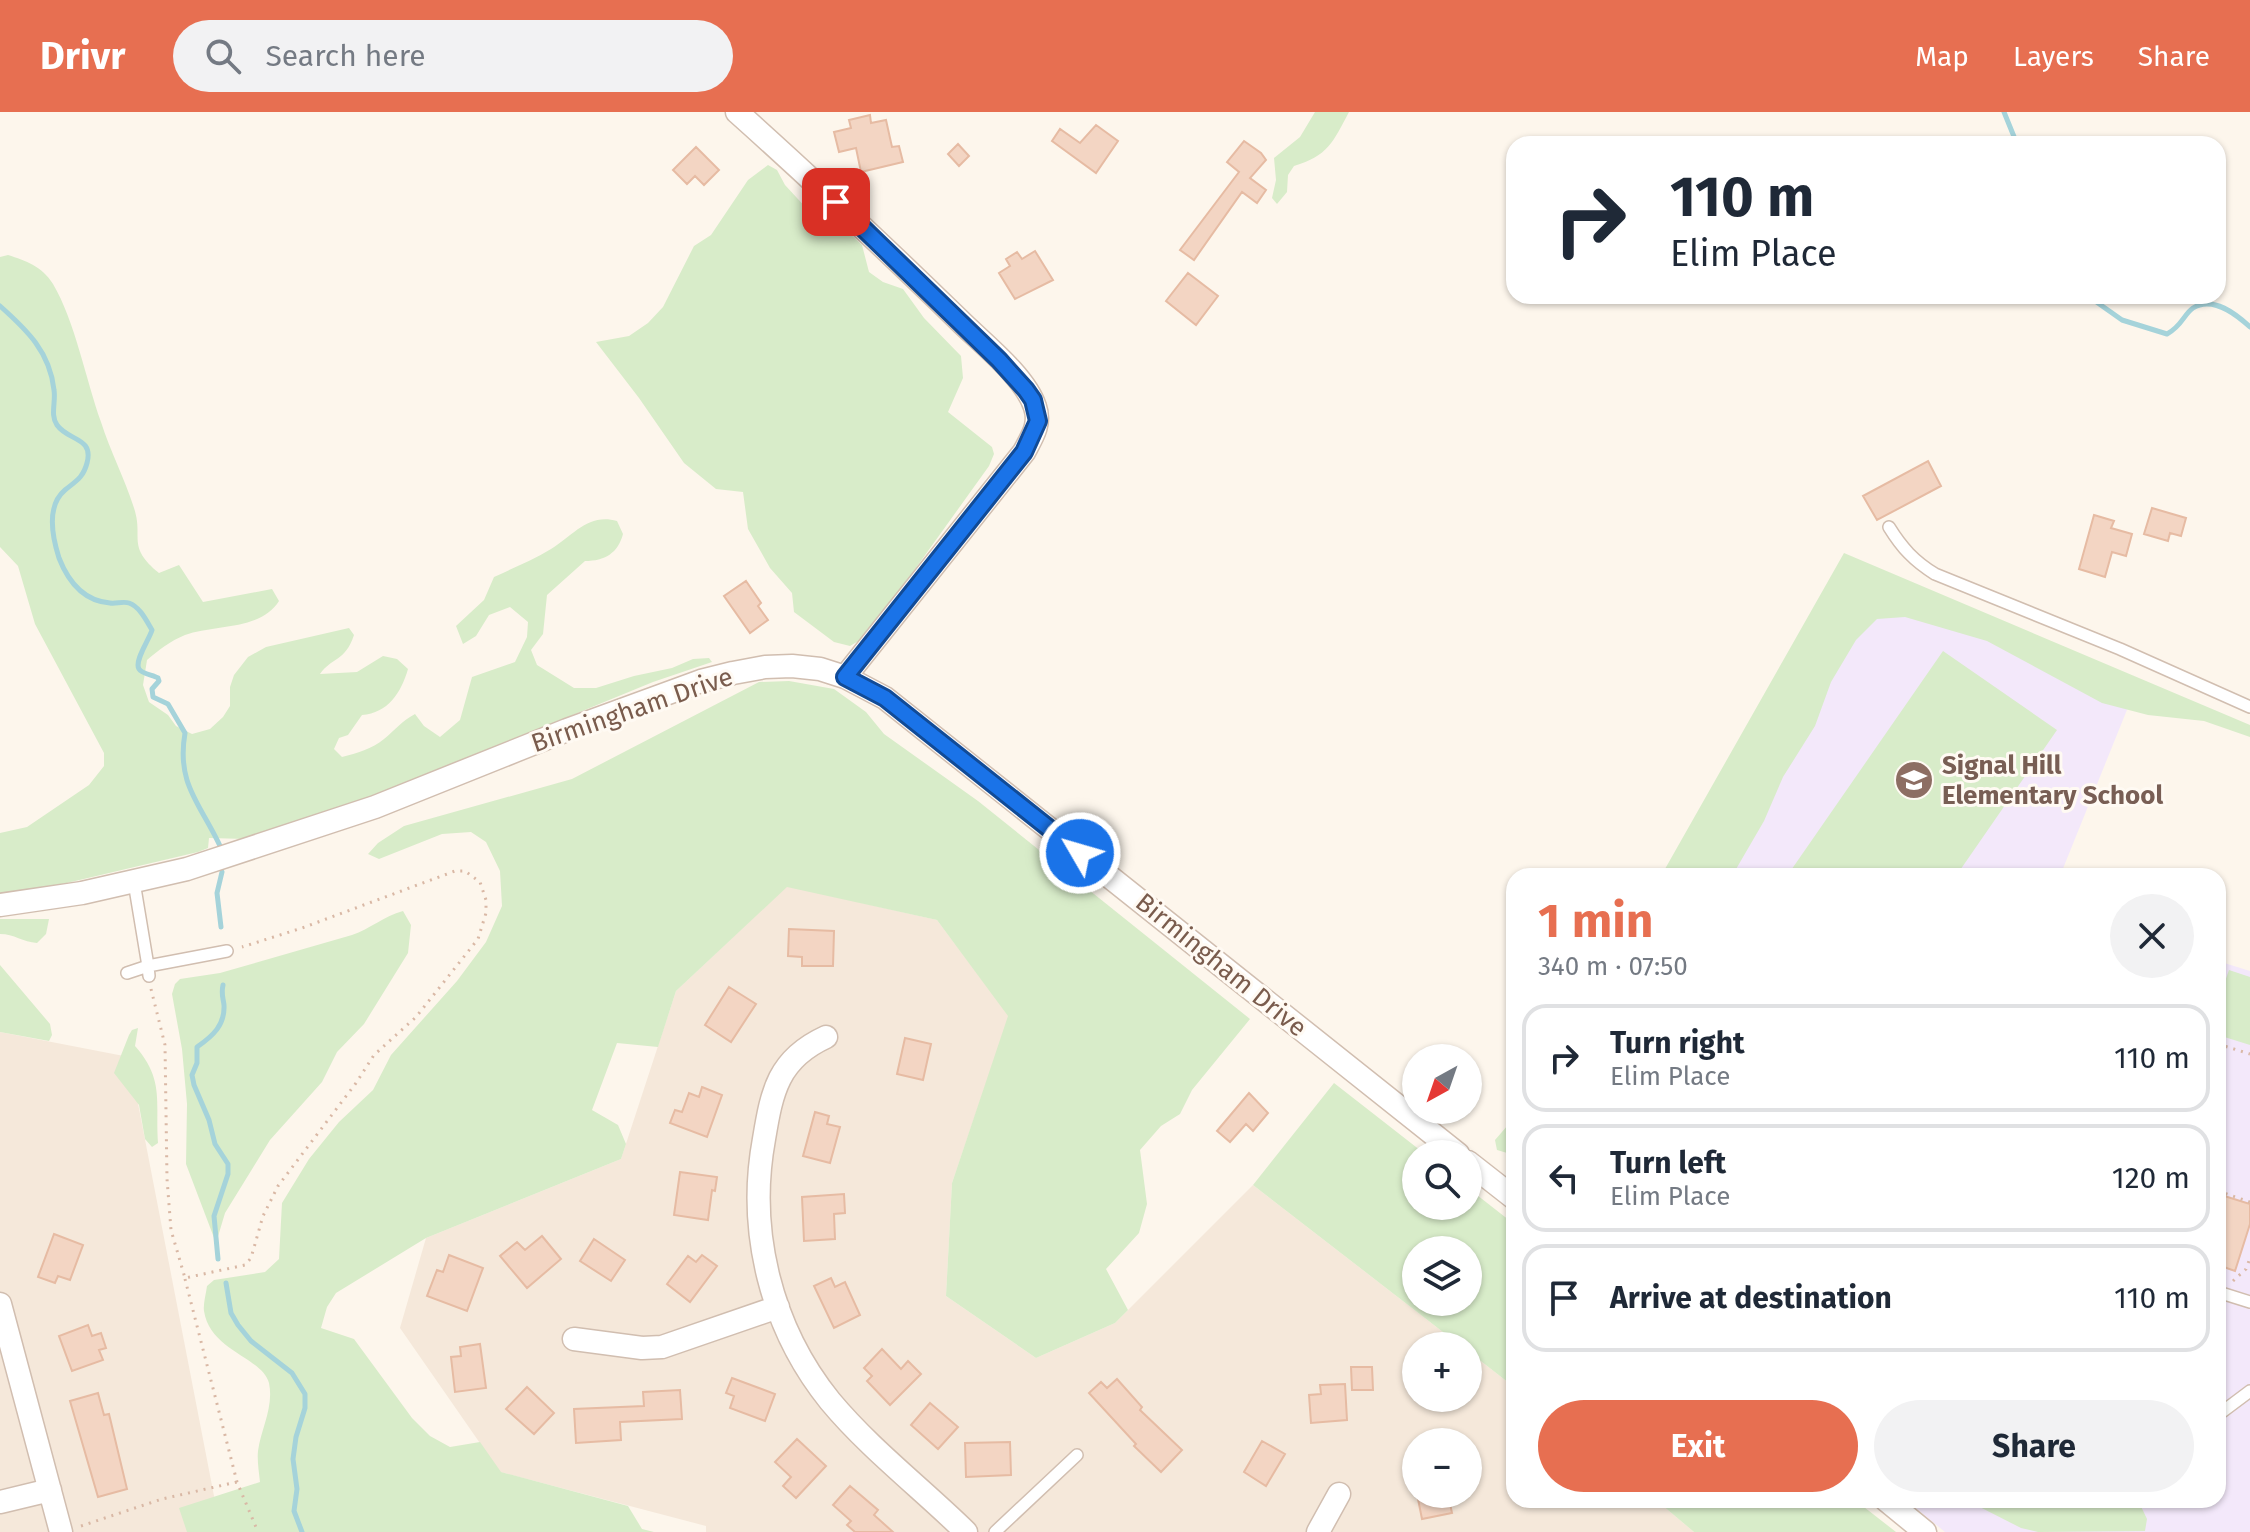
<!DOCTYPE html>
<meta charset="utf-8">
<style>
:root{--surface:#fff;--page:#f2f2f3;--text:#1f2937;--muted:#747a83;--line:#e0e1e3;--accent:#e76f51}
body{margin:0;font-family:"Fira Sans",sans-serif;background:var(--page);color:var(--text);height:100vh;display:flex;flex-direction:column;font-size:30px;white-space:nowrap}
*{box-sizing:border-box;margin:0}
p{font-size:26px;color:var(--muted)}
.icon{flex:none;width:44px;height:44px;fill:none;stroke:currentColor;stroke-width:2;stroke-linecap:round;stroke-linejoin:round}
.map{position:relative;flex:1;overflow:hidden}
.drawer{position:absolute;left:1506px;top:756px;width:720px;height:640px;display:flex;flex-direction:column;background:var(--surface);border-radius:24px;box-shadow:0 2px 6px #0004}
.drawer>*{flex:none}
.top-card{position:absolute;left:1506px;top:24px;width:720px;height:168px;border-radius:24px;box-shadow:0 2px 6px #0004;background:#fff;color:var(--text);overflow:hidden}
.needle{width:52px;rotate:220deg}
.controls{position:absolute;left:1402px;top:932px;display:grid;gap:16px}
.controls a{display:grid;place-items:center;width:80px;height:80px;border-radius:50%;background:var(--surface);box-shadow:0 2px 6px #0004;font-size:40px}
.pin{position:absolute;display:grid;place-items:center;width:68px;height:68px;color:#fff;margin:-34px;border-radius:16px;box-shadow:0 4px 12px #0006}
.me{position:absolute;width:88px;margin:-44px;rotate:308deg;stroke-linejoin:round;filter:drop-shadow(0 0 6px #0008)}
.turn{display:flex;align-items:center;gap:28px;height:168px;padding:0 32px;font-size:36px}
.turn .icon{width:104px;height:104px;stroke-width:2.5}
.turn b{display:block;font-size:56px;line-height:68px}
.round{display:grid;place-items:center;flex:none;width:84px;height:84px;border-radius:42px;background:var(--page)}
.head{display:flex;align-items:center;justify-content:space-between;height:136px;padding:0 32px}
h1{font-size:48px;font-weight:700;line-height:60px;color:var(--accent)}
.primary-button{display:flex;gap:16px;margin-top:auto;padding:16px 32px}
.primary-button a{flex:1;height:92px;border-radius:48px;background:var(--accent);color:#fff;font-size:32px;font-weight:700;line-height:92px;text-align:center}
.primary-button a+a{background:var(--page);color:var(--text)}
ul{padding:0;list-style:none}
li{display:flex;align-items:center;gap:24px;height:108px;margin:0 16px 12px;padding:0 16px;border:4px solid var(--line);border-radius:24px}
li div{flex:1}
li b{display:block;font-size:30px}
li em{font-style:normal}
header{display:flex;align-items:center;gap:48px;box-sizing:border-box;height:112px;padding:0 40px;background:var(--accent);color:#fff}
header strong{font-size:38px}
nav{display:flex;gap:44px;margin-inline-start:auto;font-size:28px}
.search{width:560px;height:72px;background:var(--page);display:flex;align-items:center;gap:20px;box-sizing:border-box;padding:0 28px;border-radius:44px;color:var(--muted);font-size:30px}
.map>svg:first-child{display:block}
</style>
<header>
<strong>Drivr</strong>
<div class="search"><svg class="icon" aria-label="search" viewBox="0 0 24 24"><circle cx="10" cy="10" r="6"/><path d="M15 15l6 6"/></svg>Search here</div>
<nav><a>Map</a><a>Layers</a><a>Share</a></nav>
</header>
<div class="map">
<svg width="2250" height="1420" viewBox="0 0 2250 1420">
<rect width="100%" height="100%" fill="#fdf6ec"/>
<path fill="#f5e8da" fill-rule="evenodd" d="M787 774 937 808 1009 904 952 1071 946 1184 1036 1246 1115 1211 1253 1073 1461 1234H1416V1286H1468V1239L1514 1275V1388H1656L1694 1420H706V1414L500 1360 400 1216 426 1126 621 1047 676 879ZM1416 1330H1468V1382H1416Z
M0 920 129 945 221 1420H0Z"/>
<path fill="#f3e8fa" d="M1846 456 2137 573 2060 764H1678Z
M2218 849 2250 859V1420H1945L1906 1388H2218Z"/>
<path fill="#d8ecc9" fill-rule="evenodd" d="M1315 0H1349C1333 30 1328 44 1294 54L1288 63 1287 80 1277 92 1272 86 1276 68 1274 46 1300 25Z
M768 53 777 58 785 73 821 112 847 119 862 133 869 160 883 170 903 177 924 206 961 244 963 266 948 300 992 335 994 342 989 354 867 524 850 534 834 530 794 500 792 481 770 456 748 417 743 380 716 377 684 351 639 286 596 230 629 224 648 211 663 195 694 134 711 123 748 68Z
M8 143C26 149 42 154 53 172 75 209 86 268 101 310 110 339 125 367 134 396 144 426 126 434 159 461L179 453 203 490 272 477 279 489C260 519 214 512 185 523 170 529 159 538 147 548L143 573 149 590 168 603 176 614 192 622 210 617 223 605 230 594V575L234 563 248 545 266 535 349 516 354 523C345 550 332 545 320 562L357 560 383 544 397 547 408 557C401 581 388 601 362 603L348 623 339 626 334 637 342 645C357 641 372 637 384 627 395 618 402 609 415 602L424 614 440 625 460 608 472 565 515 550 527 525 528 510 510 495 489 503 476 524 463 532 456 514 484 488 494 465C513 456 533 448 551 437 574 423 588 401 617 409L623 422C618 441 605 449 585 449L547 483 543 522 531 538 537 553 574 576H596L634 564 672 556 693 547 709 546 712 550 653 570 366 688 246 727 209 726 208 736 198 740 54 774 0 782V721L27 715 89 673 104 654V641L35 512 18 454 0 435V145Z
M1844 441 2250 613V625L2204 609 2148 603 2102 591 1987 529 1905 505 1877 507 1856 528 1831 570 1815 614 1783 665 1764 709 1732 764H1661Z
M1943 539 2057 618 1956 764H1787Z
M789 569 834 577 866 600 884 622 978 689 1250 907 1192 978 1180 1002 1161 1014 1140 1038 1147 1092 1139 1121 1106 1157 1128 1198 1115 1211 1036 1246 946 1184 952 1071 1008 904 937 808 787 775 676 879 658 935 617 931 592 998 618 1013 626 1032 621 1047 426 1126 336 1181 327 1195 321 1216 354 1227 412 1306 430 1324 450 1335 480 1330 501 1360 628 1394 642 1417 654 1420H187L179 1396 260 1370C259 1360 257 1349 258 1339 261 1317 274 1295 269 1271 262 1245 210 1239 204 1199 203 1192 206 1182 207 1174L214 1168 265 1160 279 1147 282 1091 309 1047 339 1010 373 978 391 943 457 869 486 830 502 794 500 759 486 730 471 720 442 722 379 747 368 742 378 731 404 714 572 667 759 570Z
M403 799 411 813 408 841 364 912 337 940 322 970 270 1028 225 1101 216 1131 186 1052 187 992 182 937 172 882 175 872 180 867 220 861 352 823C370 817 384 804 403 799Z
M0 807H49L46 822 37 831C23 830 14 822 0 822Z
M0 853 50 912 52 923 49 929 0 920Z
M2229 858 2250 865V933L2218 923V890Z
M138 916 135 934C165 968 155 990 158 1031L152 1035 145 1027 139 993 114 961 129 923 132 918Z
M1334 971 1425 1042H1416V1094H1468V1076L1514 1112V1275L1468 1239V1234H1461L1253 1073ZM1416 1138H1468V1190H1416Z
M1514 1006V1043L1497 1038 1495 1028Z
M1656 1388H1855L1896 1420H1694Z
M1966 1388H2138L2147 1407 2145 1419 2038 1420 2021 1416Z"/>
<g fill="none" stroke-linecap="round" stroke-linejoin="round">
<path stroke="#a5d3da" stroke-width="5" d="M2004 0 2017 32
M2088 184 2122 208 2167 222C2182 214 2184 202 2193 196 2213 183 2237 203 2250 215
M0 194C27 218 50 240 54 278 56 290 50 303 57 313 68 329 94 325 87 351 83 366 76 369 65 378 46 394 52 424 59 446 68 469 84 489 110 491 116 492 123 489 129 491 140 495 146 508 152 518 149 528 134 549 139 557 142 562 153 563 158 566L159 569 152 577 153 585 168 592 185 621C176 673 201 692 221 736
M221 815 217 781 222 760
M218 1147 214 1104 228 1062V1052L215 1032 209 1008 194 973 192 963 197 951V935C213 924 225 913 224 893 223 885 221 882 223 873
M226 1171 231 1201 238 1213 251 1229 292 1261 305 1282V1296L296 1325 293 1347 297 1377 294 1399 302 1420"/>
</g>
<path fill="#f3d5c3" stroke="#e6bba3" stroke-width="2" d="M870 3 871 11 886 8 892 35 899 34 903 50 861 60 856 36 839 40 834 20 851 16 849 8Z
M1096 13 1118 29 1096 61 1052 29 1060 17 1080 31Z
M1244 29 1261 41 1266 48 1250 66 1266 78 1257 91 1242 80 1194 148 1180 138 1239 60 1227 50Z
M958 32 969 44 959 54 948 42Z
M696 35 719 58 704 73 695 64 687 72 673 58Z
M1035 139 1053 168 1015 187 999 161 1010 154 1006 147 1017 140 1022 147Z
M1188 161 1218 184 1196 213 1166 189Z
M1928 349 1941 374 1877 408 1863 384Z
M2152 396 2186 406 2181 424 2170 421 2168 429 2144 422Z
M2094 403 2114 409 2111 416 2132 422 2126 444 2112 440 2105 465 2079 457Z
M746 469 761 491 758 494 768 508 750 521 724 484Z
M789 817 834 819 833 854H802V845L788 844Z
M729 875 756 892 731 930 705 913Z
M905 926 931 932 923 968 897 962Z
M702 975 722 983 707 1025 670 1011 675 998 682 1000 689 981 699 985Z
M1249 981 1268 1001 1253 1019 1246 1012 1230 1030 1217 1019Z
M815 1000 829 1004 827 1012 840 1015 830 1051 803 1044Z
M680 1060 717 1065 715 1079 712 1078 708 1108 674 1103Z
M844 1082 845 1101 834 1102 835 1127 804 1129 802 1085Z
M2218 1082 2250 1092V1112L2235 1159 2218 1153Z
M54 1122 83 1133 70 1168 58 1164 55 1171 38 1165Z
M542 1124 561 1147 527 1176 500 1144 517 1130 525 1138Z
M594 1127 625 1148 611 1169 580 1149Z
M449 1143 483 1156 467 1199 427 1184 437 1158 443 1160Z
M702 1143 717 1154 690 1190 667 1172 688 1144 696 1150Z
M831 1166 835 1175 845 1170 860 1203 834 1216 814 1174Z
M88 1213 92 1224 101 1221 106 1236 99 1238 103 1248 72 1259 59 1224Z
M480 1232 486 1276 455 1280 451 1245 461 1244 460 1235Z
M882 1237 901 1257 908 1249 921 1262 890 1293 867 1269 872 1264 864 1256Z
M1351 1255H1372L1373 1278H1352Z
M732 1266 775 1282 765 1309 730 1296 734 1284 726 1281Z
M1117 1267 1142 1295 1140 1298 1182 1338 1161 1360 1134 1334 1136 1332 1089 1281 1101 1270 1107 1276Z
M1345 1272 1347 1308 1311 1311 1309 1283 1321 1282 1320 1273Z
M527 1275 554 1301 534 1322 506 1297Z
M680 1278 682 1307 620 1310 621 1328 576 1331 574 1297 644 1294 643 1280Z
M98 1281 104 1303 109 1302 127 1377 98 1385 70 1289Z
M930 1291 958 1315 938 1337 911 1313Z
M797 1327 826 1354 796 1386 783 1374 791 1365 775 1350Z
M1262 1329 1285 1342 1266 1374 1244 1360Z
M1010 1330 1011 1363 966 1365 965 1331Z
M850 1374 878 1398 874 1403 893 1420H855L847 1413 851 1409 833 1393Z
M1417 1382H1448L1452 1401 1422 1407Z"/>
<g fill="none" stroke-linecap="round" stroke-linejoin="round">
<defs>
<path id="service" d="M1889 415C1902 436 1914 449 1935 462L2120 537 2250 595
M134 770 148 854 227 839
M127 861 148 854 149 864
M2218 1180 2250 1190
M2218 1303 2250 1279
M995 1420 1077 1343"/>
<path id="minor" d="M737 0C813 68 886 137 959 208 982 231 1025 264 1035 295 1041 312 1032 325 1024 340L845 565
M0 793 82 781 187 757 375 695 567 618 701 569 733 561 765 555 792 554 820 557 845 565 885 586 1458 1042
M826 925C778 947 772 979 764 1027 747 1119 771 1216 830 1289 870 1337 921 1376 966 1420
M1468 1050 1514 1086
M0 1192 61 1420
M574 1227 642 1236 662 1235 778 1195
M1886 1388 1925 1420
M0 1390 50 1378
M1318 1420 1339 1382"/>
</defs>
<use href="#service" stroke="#d1beb0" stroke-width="14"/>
<use href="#minor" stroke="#d1beb0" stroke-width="25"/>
<path stroke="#d9b8a5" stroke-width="3" stroke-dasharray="2 6" stroke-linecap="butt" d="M151 877 165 933 167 1067 171 1118 185 1166 245 1153 251 1146 263 1104 278 1074 356 971 374 943 416 905 478 827 486 801V788L480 770 465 759H455L302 816 242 835
M2218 932 2250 942
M2218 1079 2250 1090
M185 1167 237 1370 258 1420
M2233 1169 2246 1157 2250 1146
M81 1414 162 1387 237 1370"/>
<use href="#service" stroke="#fff" stroke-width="11"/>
<use href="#minor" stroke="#fff" stroke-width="22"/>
</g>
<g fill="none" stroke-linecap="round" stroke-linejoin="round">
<defs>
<path id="route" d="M836 90 999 248 1026 278 1033 288 1038 309 1024 340 845 565 885 586 1080 741"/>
</defs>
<use href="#route" stroke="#114b97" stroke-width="20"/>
<use href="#route" stroke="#1a73e8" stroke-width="14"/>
</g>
<defs>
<symbol id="school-disc" viewBox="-11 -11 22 22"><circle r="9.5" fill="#8d6e63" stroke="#fffaf3"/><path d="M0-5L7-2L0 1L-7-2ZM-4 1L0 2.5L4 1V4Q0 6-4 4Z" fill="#fff"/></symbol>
</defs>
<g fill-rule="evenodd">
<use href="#school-disc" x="1892" y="646" width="44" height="44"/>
</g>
<g text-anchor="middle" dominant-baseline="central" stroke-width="6" stroke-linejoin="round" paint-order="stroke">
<g font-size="26" fill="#7a5c4d" stroke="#fffaf3">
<text transform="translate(632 598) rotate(-19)">Birmingham Drive</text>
<text transform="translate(1221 853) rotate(39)">Birmingham Drive</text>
</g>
<g font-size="26" font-weight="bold" fill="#785e54" stroke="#fffaf3" text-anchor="start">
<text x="1942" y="653">Signal Hill<tspan x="1942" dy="30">Elementary School</tspan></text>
</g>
</g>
</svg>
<div class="controls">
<a><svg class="needle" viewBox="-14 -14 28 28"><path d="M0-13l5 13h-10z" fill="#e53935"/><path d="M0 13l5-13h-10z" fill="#747a83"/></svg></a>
<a><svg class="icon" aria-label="search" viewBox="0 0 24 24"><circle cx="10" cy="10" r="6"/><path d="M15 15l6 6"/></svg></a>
<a><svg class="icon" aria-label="layers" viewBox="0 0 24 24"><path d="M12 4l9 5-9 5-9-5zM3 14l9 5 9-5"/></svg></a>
<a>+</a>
<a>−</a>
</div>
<div class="pin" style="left:836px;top:90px;background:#d93025"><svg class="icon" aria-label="arrive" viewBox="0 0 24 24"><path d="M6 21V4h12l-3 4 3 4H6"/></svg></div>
<svg class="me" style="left:1080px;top:741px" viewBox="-20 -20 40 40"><circle r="17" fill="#1a73e8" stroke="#fff" stroke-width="3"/><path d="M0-11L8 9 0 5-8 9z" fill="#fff"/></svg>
<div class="top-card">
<div class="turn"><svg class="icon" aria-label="right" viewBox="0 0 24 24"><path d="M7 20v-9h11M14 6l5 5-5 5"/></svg><div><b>110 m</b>Elim Place</div></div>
</div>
<section class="drawer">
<div class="head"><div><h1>1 min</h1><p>340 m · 07:50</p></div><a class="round"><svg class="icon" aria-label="close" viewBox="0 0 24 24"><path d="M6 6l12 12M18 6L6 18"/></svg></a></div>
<ul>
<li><svg class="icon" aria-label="right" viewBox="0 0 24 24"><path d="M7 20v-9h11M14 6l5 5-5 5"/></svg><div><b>Turn right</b><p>Elim Place</p></div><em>110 m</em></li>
<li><svg class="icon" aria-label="left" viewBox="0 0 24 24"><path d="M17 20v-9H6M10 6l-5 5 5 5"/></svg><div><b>Turn left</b><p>Elim Place</p></div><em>120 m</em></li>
<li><svg class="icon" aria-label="arrive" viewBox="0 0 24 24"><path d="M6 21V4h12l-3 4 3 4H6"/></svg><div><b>Arrive at destination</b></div><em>110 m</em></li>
</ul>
<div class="primary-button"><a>Exit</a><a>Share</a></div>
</section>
</div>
